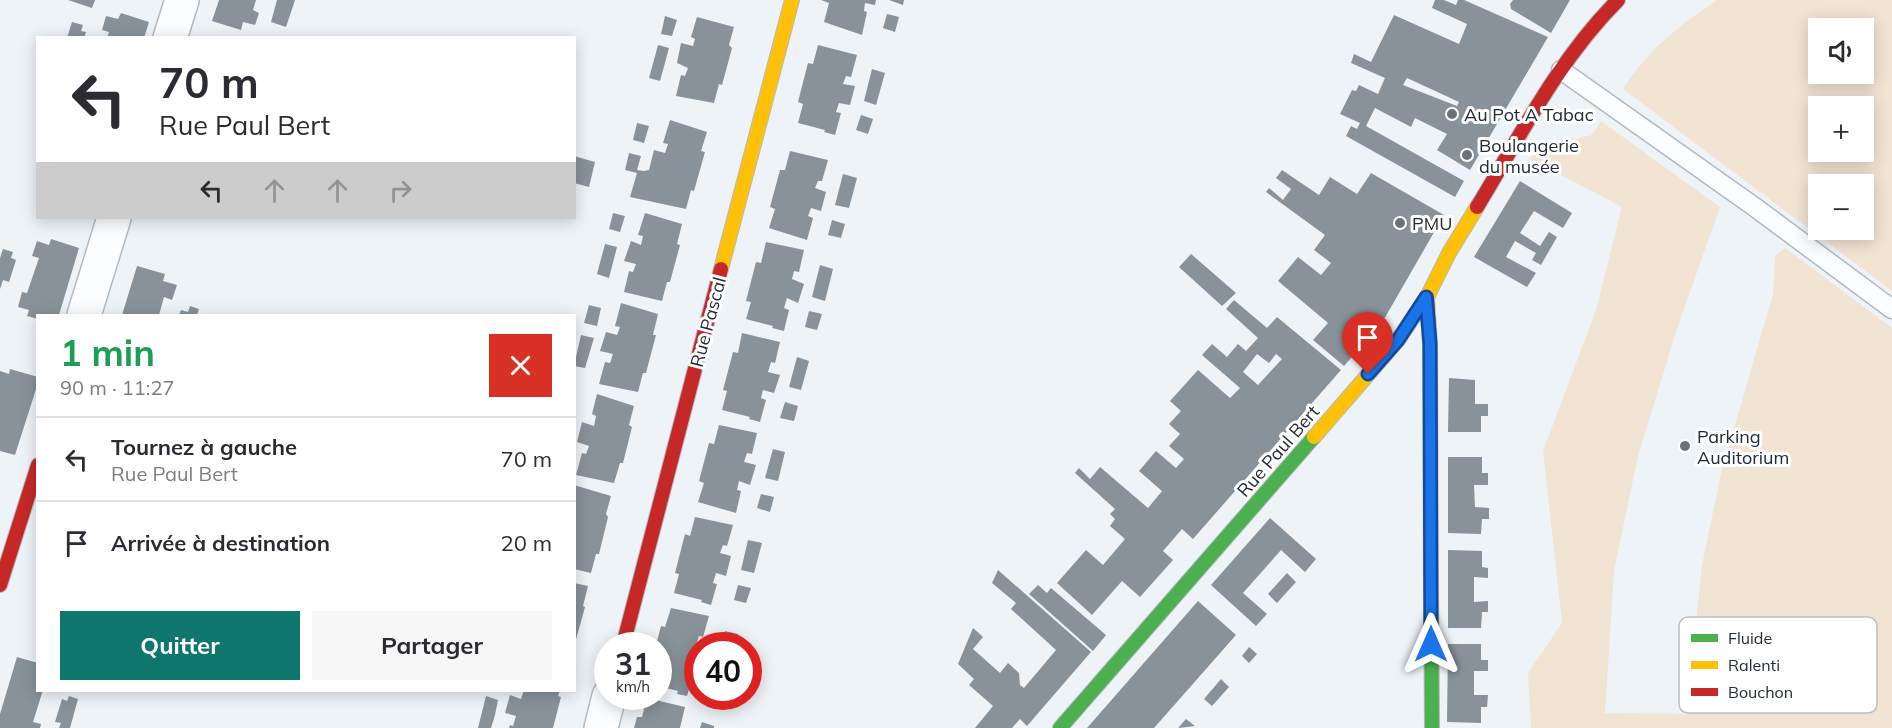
<!DOCTYPE html>
<html lang="fr">
<meta charset="utf-8">
<style>
:root{--surface:#fff;--page:#f7f7f7;--text:#2b2b33;--muted:#7c7c81;--line:#e1e1e2;--accent:#0f766e}
body{margin:0;font-family:Mulish,sans-serif;background:var(--page);color:var(--text);height:100vh;display:flex;flex-direction:column;font-size:22px;white-space:nowrap}
*{box-sizing:border-box;margin:0}
p{font-size:20px;color:var(--muted)}
.icon{flex:none;width:33px;height:33px;fill:none;stroke:currentColor;stroke-width:2;stroke-linecap:round;stroke-linejoin:round}
.map{position:relative;flex:1;overflow:hidden}
.drawer{position:absolute;left:36px;top:314px;width:540px;height:378px;display:flex;flex-direction:column;background:var(--surface);border-radius:0px;box-shadow:0 3px 15px #0003}
.drawer>*{flex:none}
.hud{position:absolute;left:36px;top:36px;width:540px;height:183px;border-radius:0px;box-shadow:0 3px 15px #0003;background:#fff;color:var(--text);overflow:hidden}
.controls{position:absolute;left:1808px;top:18px;display:grid;gap:12px}
.controls a{display:grid;place-items:center;width:66px;height:66px;border-radius:0px;background:var(--surface);box-shadow:0 3px 15px #0003;font-size:30px}
.speed{position:absolute;left:594px;top:632px;display:flex;gap:12px;font-size:30px;font-weight:700;text-align:center}
.speed>*{display:grid;place-content:center;width:78px;height:78px;border-radius:50%;background:var(--surface);box-shadow:0 3px 15px #0003;line-height:1}
.speed small{font-size:15px;font-weight:400}
.speed .limit{border:9px solid #d22;background:#fff;color:#111}
.pin{position:absolute;display:grid;place-items:center;width:51px;height:51px;color:#fff;margin:-62px -26px;border-radius:50% 50% 50% 0;rotate:-45deg;box-shadow:0 0 6px #0007}
.pin .icon{rotate:45deg}
.me{position:absolute;width:66px;margin:-33px;rotate:0deg;stroke-linejoin:round;filter:drop-shadow(0 0 4px #0008)}
.turn{display:flex;align-items:center;gap:21px;height:126px;padding:0 24px;font-size:27px}
.turn .icon{width:78px;height:78px;stroke-width:2.5}
.turn b{display:block;font-size:42px;line-height:51px}
.lanes{display:flex;align-items:center;height:57px;padding:0 24px;background:#0003;justify-content:center;gap:30px;direction:ltr}
.lanes .off{opacity:.35}
.round{display:grid;place-items:center;flex:none;width:63px;height:63px;border-radius:0px;background:var(--page)}
.head{display:flex;align-items:center;justify-content:space-between;height:102px;padding:0 24px}
h1{font-size:36px;font-weight:700;line-height:45px;color:#1e9e55}
.button{display:flex;gap:12px;margin-top:auto;padding:12px 24px}
.button a{flex:1;height:69px;border-radius:0px;background:var(--accent);color:#fff;font-size:24px;font-weight:700;line-height:69px;text-align:center}
.button a+a{background:var(--page);color:var(--text)}
ul{padding:0;list-style:none}
li{display:flex;align-items:center;gap:18px;height:84px;padding:0 24px;border-top:2px solid var(--line)}
li div{flex:1}
li b{display:block;font-size:22px}
li em{font-style:normal}
.map>svg:first-child{display:block}
</style>
<div class="map">
<svg width="1892" height="728" viewBox="0 0 1892 728">
<rect width="100%" height="100%" fill="#eef3f8"/>
<path fill="#f2e4d3" fill-rule="evenodd" d="M1717 0H1892V291L1623 89C1648 49 1679 26 1717 0ZM1863 28V74H1818V28ZM1863 106V152H1818V106ZM1863 184V230H1818V184Z
M1601 121 1720 207 1677 329 1638 456 1614 571 1605 713 1686 714 1702 565 1721 473 1773 294 1775 256 1785 248 1892 328V728H1531L1528 673 1562 623 1543 451 1596 310 1622 207 1529 158 1552 144 1592 135Z"/>
<path fill="#88929a" fill-rule="evenodd" d="M68 0H95L92 8Z
M219 0H256L253 10 259 13 255 25 243 22 241 30 212 21Z
M277 0H295L286 27 271 22Z
M821 0H876L875 5 865 3 864 11 867 12 862 35 824 22 829 3Z
M889 0H904L903 5Z
M1435 0H1444L1456 5 1458 0H1464L1548 37 1470 170 1437 150 1447 134 1415 118 1411 127 1375 108 1366 126 1464 181 1455 197 1346 136 1351 126 1357 129 1360 123 1340 114 1352 90 1356 91 1359 85 1378 94 1385 78 1351 63 1354 54 1371 62 1394 15 1459 44 1467 24 1432 8ZM1407 78 1459 102 1457 106 1403 85Z
M1513 0H1570L1551 33 1511 9 1510 4Z
M121 13 149 22 144 38H107L109 32 102 30 106 16 118 19Z
M887 14 899 17 895 32 883 28Z
M665 16 677 20 672 36 661 34Z
M697 17 734 27 729 45 732 48 722 85 719 84 714 103 676 96 681 75 685 76 688 68 677 63 681 43 693 46 695 39 691 37Z
M72 22 83 25 81 31 86 32 84 38H67Z
M658 45 669 48 660 81 649 78Z
M818 45 857 55 851 77 846 76 843 84 855 86 850 105 839 103 836 112 841 113 835 135 824 132 825 130 798 123 803 104 798 102 808 63 813 64Z
M872 69 885 73 876 105 864 101Z
M861 115 873 119 868 134 856 130Z
M670 120 707 132 701 151 705 152 694 191 691 190 686 209 630 197 637 173 625 170 629 153 641 156 637 170 644 171 649 170 654 150 665 153 668 144 663 143Z
M637 123 649 126 644 143 633 140Z
M790 151 828 160 822 181H818L815 188 826 192 821 211 811 208 808 216 813 218 807 240 769 228 775 209 770 207 780 170H785Z
M574 156 595 162 589 187 574 183Z
M1282 170 1319 195 1330 177 1357 194 1371 173 1444 215 1383 321 1344 366 1313 340 1328 323 1278 281 1298 257 1321 275 1331 263 1314 250 1325 235 1266 192 1269 188 1283 200 1291 189 1276 178Z
M843 174 857 178 849 208 835 205Z
M1520 181 1572 213 1563 228 1534 211 1520 233 1540 246 1549 232 1557 237 1541 265 1532 260 1536 253 1515 241 1506 257 1536 273 1527 287 1474 257Z
M613 213 625 216 620 232 609 229Z
M645 213 682 224 677 244 680 245 670 282H667L662 301 624 292 629 271 633 272 636 264 624 261 631 241 641 245 643 236 638 235Z
M832 220 845 224 841 238 828 235Z
M51 239 79 248 59 315H38V319L27 316 29 310 18 307 22 292 27 293 39 258 32 256 37 241 49 245Z
M766 242 804 250 799 272 794 271 792 279 804 284 798 303 787 298 784 308 789 310 784 331 772 328 773 326 746 319 751 302 746 301 756 262 761 263Z
M605 244 617 247 609 278 597 274Z
M3 249 13 252 11 258 16 260 9 282 3 280 0 289V258Z
M1191 254 1236 293 1222 306 1179 267Z
M820 265 833 269 825 301 812 297Z
M137 266 165 274 163 281 177 285 172 300 164 297 159 315H122Z
M1234 300 1267 328 1277 317 1341 370 1193 539 1182 529 1163 551 1173 560 1140 597 1122 581 1092 615 1057 583 1086 550 1103 565 1125 539 1110 526 1115 519 1110 514 1115 509 1075 473 1079 468 1090 479 1100 467 1148 508 1162 491 1139 471 1156 451 1176 468 1184 459 1169 446 1180 434 1169 424 1181 411 1170 401 1198 370 1230 398 1240 388 1202 355 1212 344 1227 357 1238 344 1246 351 1258 338 1226 309ZM1257 354 1269 363 1276 354 1282 359 1258 385 1243 372Z
M621 303 658 314 653 335H656L646 373H643L638 392 599 384 605 362 610 363 613 354 600 351 606 332 617 335 620 327 615 326Z
M589 305 601 308 597 326 584 323Z
M190 306 199 309 197 315H179L181 310 188 312Z
M809 311 822 314 817 330 805 327Z
M742 333 780 342 775 363 771 362 768 372 780 375 774 393 763 390 761 398 766 400 760 422 749 419 750 417 722 410 727 391 723 390 733 352 738 353Z
M581 335 594 338 585 368 574 366Z
M797 357 809 361 801 390 789 387Z
M10 369 38 377V383L15 455 0 451V371L9 374Z
M1449 378 1475 380V404H1488V416H1481V432H1448Z
M597 394 634 406 629 425 632 427 623 463H620L614 483 576 475 582 453 586 454 589 446 577 442 582 422 594 426 596 416 592 414Z
M785 402 798 406 794 421 780 418Z
M719 425 757 433 752 454 747 453 744 462 756 465 750 485 739 481 737 490 741 491 736 513 698 502 704 483 699 481 709 443 714 444Z
M773 449 785 452 778 481 765 478Z
M1448 457H1482V473H1488V485H1474L1475 507 1489 508V519H1482L1481 534 1448 533Z
M574 485 611 496 606 514 608 517 599 554H596L591 573 574 569Z
M761 494 774 497 770 512 757 508Z
M695 517 733 525 727 546 723 545 720 553 731 556 726 576 716 573 713 583 717 584 711 605 701 602 702 600 674 593 679 574 675 573 685 534 690 536Z
M1270 518 1316 559 1305 572 1281 550 1243 593 1267 614 1256 626 1211 585Z
M748 540 762 543 754 573 741 570Z
M1448 550 1482 551V567L1488 568V578L1474 577V602L1488 601V612H1482L1481 628H1448Z
M998 570 1091 652 1027 726 1020 719 1012 728H975L993 706 969 685 974 679 958 664 973 628 983 637 973 649 1000 673 1008 663 1019 673 1020 685 1024 688 1056 650 1011 609 1016 603 992 583Z
M1287 573 1296 582 1277 603 1268 594Z
M574 583 588 586 583 606 585 607 575 643Z
M738 585 751 588 746 603 734 600Z
M1038 585 1047 593 1051 588 1106 635 1093 651 1029 594Z
M1198 601 1236 635 1154 728H1087Z
M671 608 709 616 703 637 699 636 696 645 698 665 692 664 690 673H694L687 696 677 694 678 691 658 686V645H656L661 626 665 627Z
M725 631 738 634 736 645H722Z
M1448 644H1481V660H1488V671H1474V695H1488L1487 707H1481V723L1447 722Z
M1249 647 1257 654 1249 663 1242 656Z
M17 657 38 663V690H43L33 722 41 724 40 728H0V714Z
M1221 679 1229 687 1212 706 1204 699Z
M524 690H560L558 696 561 697 553 728H509L510 725 513 726 516 716 505 713 510 695 521 699Z
M69 696 78 699 70 728H59L61 723 55 722 62 699 67 701Z
M486 696 498 700 495 715 491 728H478Z
M647 698 685 707 680 728H634L637 717H642Z
M1186 719 1195 726 1178 728Z
M702 722 714 726V728H700Z"/>
<g fill="none" stroke-linecap="round" stroke-linejoin="round">
<defs>
<path id="lane" d="M1561 70 1756 208 1892 309"/>
<path id="street" d="M170 38 182 0
M84 315 114 218
M601 728 609 696"/>
<path id="fast" d="M1431 579 1432 728
M1060 728 1314 437"/>
<path id="slow" d="M721 269 792 0
M1314 437 1398 340 1427 297 1449 253 1477 207"/>
<path id="jam" d="M1477 207C1520 136 1559 59 1618 0
M1427 297 1430 344 1431 579
M0 585 38 465
M623 645 721 269"/>
</defs>
<use href="#lane" stroke="#b3b9c0" stroke-width="21"/>
<use href="#street" stroke="#b3b9c0" stroke-width="36"/>
<use href="#fast" stroke="#b3b9c0" stroke-width="16"/>
<use href="#slow" stroke="#b3b9c0" stroke-width="16"/>
<use href="#jam" stroke="#b3b9c0" stroke-width="16"/>
<use href="#lane" stroke="#fcfdfe" stroke-width="18"/>
<use href="#street" stroke="#fcfdfe" stroke-width="33"/>
<use href="#fast" stroke="#4caf50" stroke-width="14"/>
<use href="#slow" stroke="#ffc107" stroke-width="14"/>
<use href="#jam" stroke="#c62828" stroke-width="14"/>
</g>
<g fill="none" stroke-linecap="round" stroke-linejoin="round">
<defs>
<path id="route" d="M1368 374 1398 340 1426 297 1430 344 1431 644"/>
</defs>
<use href="#route" stroke="#114b97" stroke-width="15"/>
<use href="#route" stroke="#1a73e8" stroke-width="10"/>
</g>
<g fill="#697179" stroke="#fff" stroke-width="2">
<circle cx="1452" cy="114" r="6"/>
<circle cx="1467" cy="155" r="6"/>
<circle cx="1400" cy="223" r="6"/>
<circle cx="1685" cy="446" r="6"/>
</g>
<g text-anchor="middle" dominant-baseline="central" stroke-width="6" stroke-linejoin="round" paint-order="stroke">
<g font-size="18" fill="#222b35" stroke="#fff" text-anchor="start">
<text x="1464" y="114">Au Pot A Tabac</text>
<text x="1479" y="145">Boulangerie<tspan x="1479" dy="21">du musée</tspan></text>
<text x="1412" y="223">PMU</text>
<text x="1697" y="436">Parking<tspan x="1697" dy="21">Auditorium</tspan></text>
</g>
<g font-size="18" fill="#222b35" stroke="#fff">
<text transform="translate(708 322) rotate(-75)">Rue Pascal</text>
<text transform="translate(1278 451) rotate(-49)">Rue Paul Bert</text>
</g>
</g>
<rect x="1679" y="617" width="198" height="96" rx="9" fill="#fff" stroke="#bdbfc2" stroke-width="1.5"/>
<rect x="1691" y="634" width="27" height="8" fill="#4caf50"/>
<rect x="1691" y="661" width="27" height="8" fill="#ffc107"/>
<rect x="1691" y="688" width="27" height="8" fill="#c62828"/>
<g font-size="16" fill="#222b35">
<text x="1728" y="644">Fluide</text>
<text x="1728" y="671">Ralenti</text>
<text x="1728" y="698">Bouchon</text>
</g>
</svg>
<div class="controls">
<a><svg class="icon" aria-label="sound" viewBox="0 0 24 24"><path d="M4 9h4l5-4v14l-5-4H4zM17 9q2 3 0 6"/></svg></a>
<a>+</a>
<a>−</a>
</div>
<div class="speed"><div>31<small>km/h</small></div><div class="limit">40</div></div>
<div class="pin" style="left:1368px;top:374px;background:#d93025"><svg class="icon" aria-label="arrive" viewBox="0 0 24 24"><path d="M6 21V4h12l-3 4 3 4H6"/></svg></div>
<svg class="me" style="left:1431px;top:644px" viewBox="-20 -20 40 40"><path d="M0-17L14 15 0 8-14 15z" fill="#1a73e8" stroke="#fff" stroke-width="4"/></svg>
<div class="hud">
<div class="turn"><svg class="icon" aria-label="left" viewBox="0 0 24 24"><path d="M17 20v-9H6M10 6l-5 5 5 5"/></svg><div><b>70 m</b>Rue Paul Bert</div></div>
<div class="lanes"><svg class="icon" aria-label="left" viewBox="0 0 24 24"><path d="M17 20v-9H6M10 6l-5 5 5 5"/></svg><svg class="icon off" aria-label="ahead" viewBox="0 0 24 24"><path d="M12 20V5M6 11l6-6 6 6"/></svg><svg class="icon off" aria-label="ahead" viewBox="0 0 24 24"><path d="M12 20V5M6 11l6-6 6 6"/></svg><svg class="icon off" aria-label="right" viewBox="0 0 24 24"><path d="M7 20v-9h11M14 6l5 5-5 5"/></svg></div>
</div>
<section class="drawer">
<div class="head"><div><h1>1 min</h1><p>90 m · 11:27</p></div><a class="round" style="background:#d93025;color:#fff"><svg class="icon" aria-label="close" viewBox="0 0 24 24"><path d="M6 6l12 12M18 6L6 18"/></svg></a></div>
<ul>
<li><svg class="icon" aria-label="left" viewBox="0 0 24 24"><path d="M17 20v-9H6M10 6l-5 5 5 5"/></svg><div><b>Tournez à gauche</b><p>Rue Paul Bert</p></div><em>70 m</em></li>
<li><svg class="icon" aria-label="arrive" viewBox="0 0 24 24"><path d="M6 21V4h12l-3 4 3 4H6"/></svg><div><b>Arrivée à destination</b></div><em>20 m</em></li>
</ul>
<div class="button"><a>Quitter</a><a>Partager</a></div>
</section>
</div>
